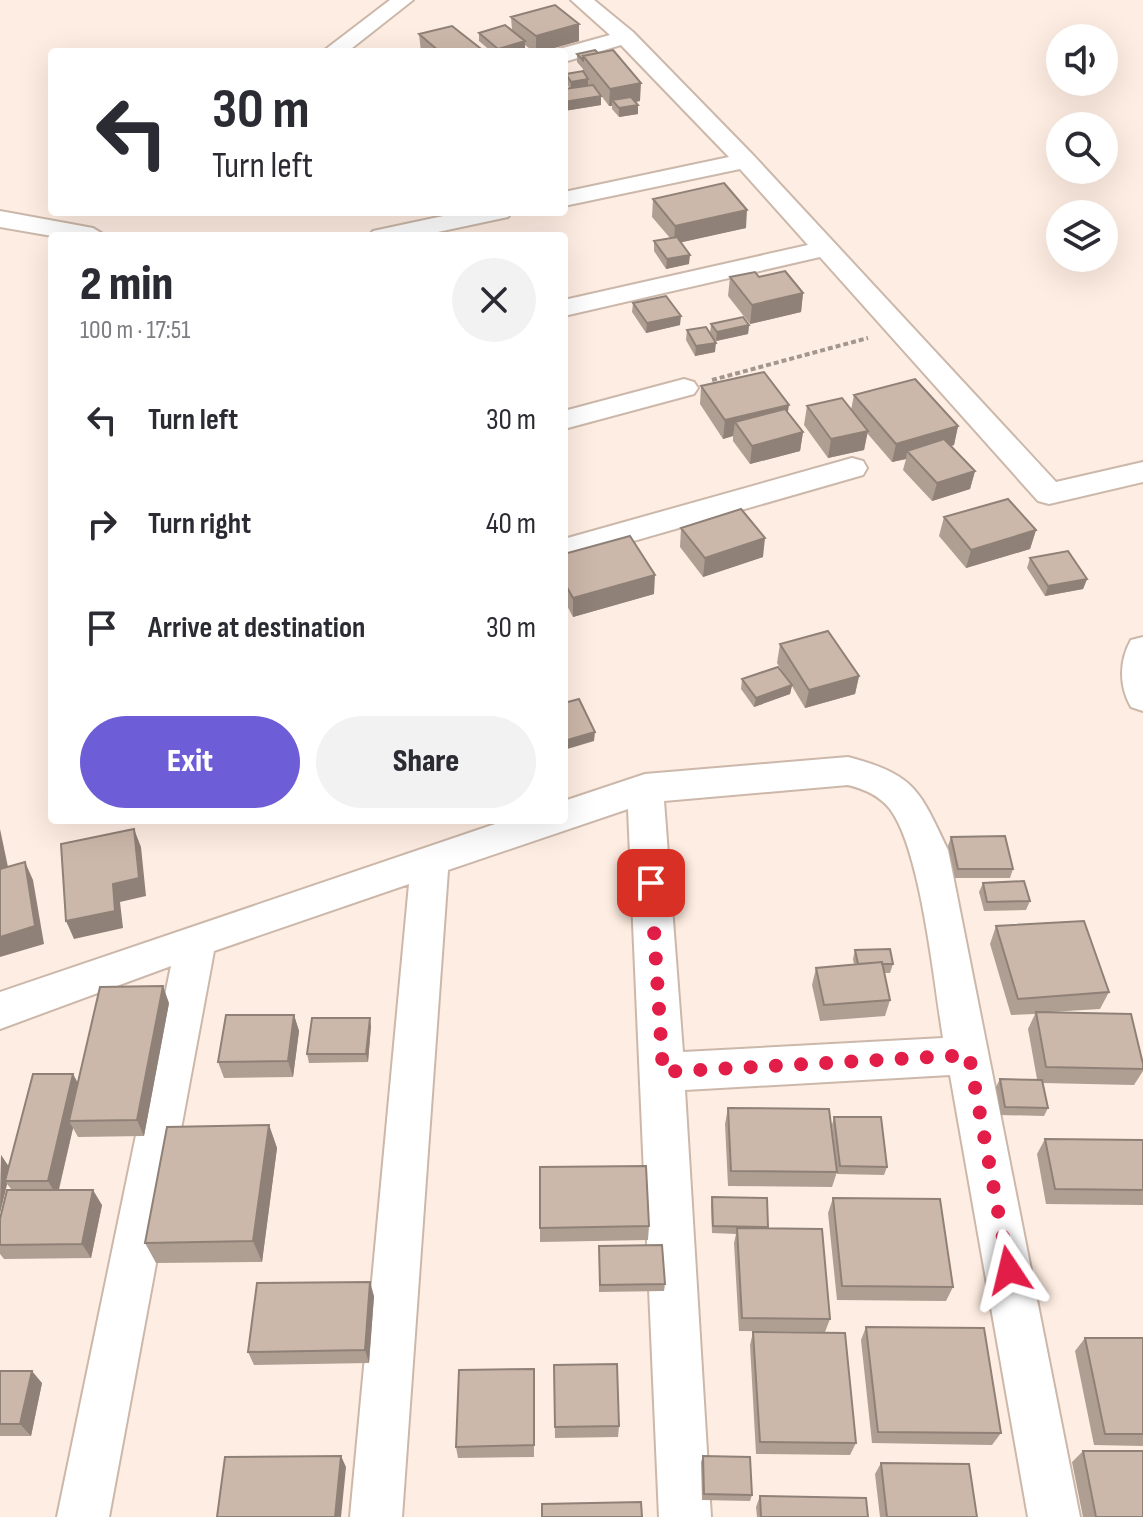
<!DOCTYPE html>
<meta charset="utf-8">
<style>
:root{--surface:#fff;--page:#f2f2f3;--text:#2b2b33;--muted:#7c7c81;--accent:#6d5dd7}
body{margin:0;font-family:"Sofia Sans Condensed",sans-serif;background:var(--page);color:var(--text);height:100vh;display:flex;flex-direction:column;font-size:30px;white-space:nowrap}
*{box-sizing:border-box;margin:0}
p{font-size:26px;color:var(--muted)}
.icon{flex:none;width:44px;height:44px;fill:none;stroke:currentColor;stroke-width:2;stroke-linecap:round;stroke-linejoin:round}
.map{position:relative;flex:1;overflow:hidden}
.drawer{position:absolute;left:48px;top:232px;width:520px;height:592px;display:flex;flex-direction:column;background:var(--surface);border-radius:8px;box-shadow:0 8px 32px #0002}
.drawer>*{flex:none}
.top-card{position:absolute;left:48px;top:48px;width:520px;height:168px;border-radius:8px;box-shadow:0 8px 32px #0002;background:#fff;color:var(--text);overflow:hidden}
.fabs{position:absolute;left:1046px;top:24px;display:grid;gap:16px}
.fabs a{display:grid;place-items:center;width:72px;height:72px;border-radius:50%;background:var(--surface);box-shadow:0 8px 32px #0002;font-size:40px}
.pin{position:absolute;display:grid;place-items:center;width:68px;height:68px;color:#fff;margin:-34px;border-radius:16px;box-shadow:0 4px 12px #0006}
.me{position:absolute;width:88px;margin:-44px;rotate:350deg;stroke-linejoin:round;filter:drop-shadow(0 0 6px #0008)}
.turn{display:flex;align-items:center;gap:28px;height:168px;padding:0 32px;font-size:36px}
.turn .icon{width:104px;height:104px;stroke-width:2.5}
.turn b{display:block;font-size:56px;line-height:68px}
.round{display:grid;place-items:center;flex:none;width:84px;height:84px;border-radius:42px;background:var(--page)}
.summary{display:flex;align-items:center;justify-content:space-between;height:136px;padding:0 32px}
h1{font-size:48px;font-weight:800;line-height:60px}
.cta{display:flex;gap:16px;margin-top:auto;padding:16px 32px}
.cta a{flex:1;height:92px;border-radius:48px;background:var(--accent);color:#fff;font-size:32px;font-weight:800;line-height:92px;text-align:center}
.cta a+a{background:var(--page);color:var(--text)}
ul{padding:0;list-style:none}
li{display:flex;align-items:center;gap:24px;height:104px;padding:0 32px}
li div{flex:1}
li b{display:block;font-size:30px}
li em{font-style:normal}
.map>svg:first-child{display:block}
</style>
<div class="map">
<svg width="1143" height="1517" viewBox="0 0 1143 1517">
<rect width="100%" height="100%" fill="#feede2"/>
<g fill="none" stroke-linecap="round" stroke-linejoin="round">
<defs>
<path id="street" d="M390 0H413L347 52H322Z
M571 0H594L633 32 754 156 1056 482 1143 462V482L1049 504 1038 501 820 257 564 316V300L808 245 740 169 564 206V192L729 157 621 45 564 62V52L556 50 610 35Z
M0 211 93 228 106 236H52L0 227Z
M462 212H511L508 217 419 236H369L373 231Z
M684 379 694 382 698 388 694 394 564 429V411Z
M852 458 863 461 867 468 863 475 564 561V539Z
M1143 637V711L1131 707C1119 686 1119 661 1131 640Z
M848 757C916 775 919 790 948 850L1080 1517H1028L950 1075 685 1090 711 1517H659L628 809 448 870 402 1517H350L409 884 214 951 109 1517H57L171 966 0 1029V992L507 820H564V801L645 774ZM848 785C864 789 879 795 890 809 921 850 934 983 943 1038L683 1052 664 801Z"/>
</defs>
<use href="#street" stroke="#ccb8aa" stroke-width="4"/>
<path stroke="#a2968d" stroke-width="4" stroke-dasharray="5 3" stroke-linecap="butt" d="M712 380 868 338"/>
<use href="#street" fill="#fff" fill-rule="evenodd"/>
</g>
<path fill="#af9e92" d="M511 17 579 24V41L540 52H534L525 45V50L518 52H492L479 41V33L512 30Z
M419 34 485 52H421Z
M595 50 640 101 635 102 638 105V114L619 117 612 109V106H609L600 94 601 105 564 111V89H570L566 82V74L583 71V69L577 62V54Z
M653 199 746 228 681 242 689 264 666 269 654 251V241L670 238 652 217Z
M730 277H759L803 293 801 312 750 324 728 296Z
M633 303 680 325 646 333 632 312Z
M711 324 749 325 748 334 716 341 710 334Z
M687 330 715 352 695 356 686 340Z
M701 386 803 432 800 451 750 464 733 441V436L723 439 700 404Z
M854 395 958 426 954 445 951 446 975 471 970 489 932 501 903 470 906 459 892 462 867 433 864 450 828 458 804 425 807 406 851 410Z
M944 517 1036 530 1030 549 966 568 939 536Z
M681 528 763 557 703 577 680 547Z
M564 554 654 594 573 617 564 600Z
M1030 558 1087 579 1083 589 1045 596 1027 568Z
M780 644 859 676 855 694 805 708 792 686 790 694 754 707 741 689 742 679 785 676 777 663Z
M951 837 1013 869 1010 878H955L948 846Z
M983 883 1030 901 1026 910 984 911 979 892Z
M996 926 1109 992 1100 1009 1050 1012 1143 1064V1071L1134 1085 1043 1083 1048 1108 1044 1116 1001 1115 996 1087 1000 1079H1037L1028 1029 1035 1014 1011 1015 990 944Z
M855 950 893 964 890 973H884L890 1000 885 1016 820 1021 812 985 816 968 854 965 853 959Z
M169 1003 144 1136 78 1137 73 1128 59 1190 102 1205 91 1258 4 1259 0 1254V1219L12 1190 7 1184 0 1213 1 1155 9 1167 73 1074 78 1083Z
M294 1015 299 1031 293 1077 224 1078 218 1062Z
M371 1026 368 1062 309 1063 307 1054Z
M728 1108 837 1172 832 1187 728 1186 725 1124Z
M834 1117 887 1167 884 1175 837 1174 832 1125Z
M269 1125 277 1148 262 1262 156 1263 145 1243Z
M1045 1139 1143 1140V1205L1046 1204 1037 1154Z
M712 1197 768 1227V1228L830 1319 825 1332 739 1331 734 1243 736 1234 712 1233 711 1205Z
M833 1198 953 1287 946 1301 837 1300 828 1213Z
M649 1226 648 1240 540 1242V1228Z
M599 1246 665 1284 664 1291 599 1292Z
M374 1296 369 1363 254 1365 248 1352Z
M866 1327 1001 1433 992 1445 872 1443 861 1340Z
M753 1332 856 1443 850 1455 756 1454 750 1345Z
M1085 1338H1143V1446L1094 1445 1075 1351Z
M554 1365 619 1426 618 1437 555 1438Z
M534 1369V1457L458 1458 456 1447Z
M0 1371 42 1383 31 1436H0Z
M1083 1451 1143 1517H1083L1072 1462Z
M703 1456 752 1495 750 1501 702 1500 701 1462Z
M881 1463 977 1517H880L875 1474Z
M760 1496 868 1517H757L756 1507Z"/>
<path fill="#8f8177" d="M579 24V41L540 52H536V36Z
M525 41V50L518 52H498V49Z
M588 79V88L571 90V82Z
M641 83 640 101 616 105 612 100V106H609L610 89Z
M601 96V105L564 111V102Z
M638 105V114L619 117V108Z
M747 210 746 228 674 244 675 226Z
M690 255 689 264 666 269 667 259Z
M803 293 801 312 750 324 752 305Z
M681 316 680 325 646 333 647 323Z
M749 325 748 334 716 341 717 332Z
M716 343 715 352 695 356 696 346Z
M789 405 786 424 735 422 733 436 723 439 725 420Z
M958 426 954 445 913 457 907 451 906 459 892 462 896 444Z
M868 431 864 450 828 458 831 439Z
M803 432 800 451 750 464 752 446Z
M975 471 970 489 932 501 937 483Z
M1036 530 1030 549 966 568 971 550Z
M765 538 763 557 703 577 705 558Z
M655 575 654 594 573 617V598Z
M1087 579 1083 589 1045 596 1048 586Z
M859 676 855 694 805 708 809 690Z
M792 685 790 694 754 707 756 698Z
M595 732 594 741 564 750V741Z
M466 820H478L467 823Z
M0 829 8 867 0 869Z
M134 829 141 847 146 896 120 902 123 928 74 939 66 921 113 884Z
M25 862 33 880 44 944 0 957V937Z
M163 986 169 1003 144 1136 137 1120Z
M294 1015 299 1031 293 1077 288 1061Z
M370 1018 371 1026 368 1062 366 1054Z
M73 1074 81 1090 69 1121 73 1128 57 1196 48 1181Z
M269 1125 277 1148 262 1262 253 1241Z
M1 1155 11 1170 5 1181 7 1184 0 1213Z
M93 1190 102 1205 91 1258 82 1244Z
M370 1282 374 1296 369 1363 365 1350Z
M32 1371 42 1383 31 1436 20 1424Z
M341 1456 346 1467 341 1517H335Z"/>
<path fill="#ccb8aa" stroke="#8f8177" stroke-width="2" d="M555 5 579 24 536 36 511 17Z
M505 25 525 41 498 49 479 33Z
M452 26 485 52H440L419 34Z
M595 50 598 53 583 56V60L577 54Z
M613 50 641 83 610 89 583 56Z
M583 71 588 79 571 82 566 74Z
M593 85 601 96 564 102V89Z
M631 97 638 105 619 108 612 100Z
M724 183 747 210 675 226 653 199Z
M677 237 690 255 667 259 654 241Z
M785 271 803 293 752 305 730 277 755 272 759 277Z
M666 296 681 316 647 323 633 303Z
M743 317 749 325 717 332 711 324Z
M706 327 716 343 696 346 687 330Z
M764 372 789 405 725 420 701 386Z
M915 379 958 426 896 444 854 395Z
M842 398 868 431 831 439 807 406Z
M785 409 803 432 752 446 735 422Z
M944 439 975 471 937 483 907 451Z
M1008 499 1036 530 971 550 944 517Z
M741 509 765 538 705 558 681 528Z
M630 536 655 575 573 598 564 582V554Z
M1068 551 1087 579 1048 586 1030 558Z
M828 631 859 676 809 690 780 644Z
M778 667 792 685 756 698 742 679Z
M579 699 595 732 564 741V703Z
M134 829 139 878 113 884 115 911 66 921 61 844Z
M1005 836 1013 869H958L951 837Z
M25 862 35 926 0 937V869Z
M1024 881 1030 901 987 902 983 883Z
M1084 921 1109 992 1018 999 996 926Z
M890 949 893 964H882V962L858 964 855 950Z
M882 962 890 1000 824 1005 816 968Z
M163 986 137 1120 69 1121 100 987Z
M1036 1012 1131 1014 1143 1064V1069L1046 1067Z
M226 1015H294L288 1061 218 1062Z
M312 1018H370L366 1054H307Z
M33 1074H73L48 1181H5Z
M1000 1079 1042 1080 1048 1108 1005 1107Z
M728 1108 829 1109 837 1172 731 1171Z
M834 1117H881L887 1167 840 1166Z
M269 1125 253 1241 145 1243 167 1127Z
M1045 1139 1143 1140V1190L1055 1189Z
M646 1166 649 1226 540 1228V1167Z
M7 1190H93L82 1244 0 1245V1219Z
M712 1197 767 1198 768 1227 713 1226Z
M833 1198 940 1199 953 1287 842 1286Z
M737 1228 822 1229 830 1319 742 1318Z
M662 1245 665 1284 600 1285 599 1246Z
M370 1282 365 1350 248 1352 257 1283Z
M866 1327 984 1328 1001 1433 878 1432Z
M753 1332 845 1333 856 1443 760 1442Z
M1085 1338H1143V1434H1105Z
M617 1364 619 1426 555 1427 554 1365Z
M534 1369V1445L456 1447 459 1370Z
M0 1371H32L20 1424H0Z
M1083 1451H1143V1517H1096Z
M341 1456 335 1517H217L225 1457Z
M703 1456 750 1457 752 1495 704 1494Z
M881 1463 969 1464 977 1517H887Z
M760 1496 866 1498 868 1517H761Z
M641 1502 642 1517H542V1504Z"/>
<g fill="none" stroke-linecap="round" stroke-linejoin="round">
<path stroke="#e11d48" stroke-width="14" stroke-dasharray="0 25.2" d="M651 883 663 1072 969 1055 1009 1270"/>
</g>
</svg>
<div class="fabs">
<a><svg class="icon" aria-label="sound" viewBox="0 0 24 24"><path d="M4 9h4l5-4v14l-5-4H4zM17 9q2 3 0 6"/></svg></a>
<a><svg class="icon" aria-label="search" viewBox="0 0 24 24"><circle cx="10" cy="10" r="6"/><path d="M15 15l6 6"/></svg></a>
<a><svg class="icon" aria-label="layers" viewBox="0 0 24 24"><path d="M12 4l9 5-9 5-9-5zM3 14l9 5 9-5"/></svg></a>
</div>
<div class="pin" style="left:651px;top:883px;background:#d93025"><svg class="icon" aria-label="arrive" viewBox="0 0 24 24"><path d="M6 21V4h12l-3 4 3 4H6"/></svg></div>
<svg class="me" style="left:1009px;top:1270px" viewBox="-20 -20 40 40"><path d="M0-17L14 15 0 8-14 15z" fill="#e11d48" stroke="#fff" stroke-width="4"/></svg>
<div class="top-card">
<div class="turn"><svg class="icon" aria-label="left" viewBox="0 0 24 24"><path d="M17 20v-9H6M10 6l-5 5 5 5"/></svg><div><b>30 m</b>Turn left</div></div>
</div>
<section class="drawer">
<div class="summary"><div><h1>2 min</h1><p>100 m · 17:51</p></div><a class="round"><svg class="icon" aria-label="close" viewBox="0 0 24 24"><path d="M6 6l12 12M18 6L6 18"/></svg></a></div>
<ul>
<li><svg class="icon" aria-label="left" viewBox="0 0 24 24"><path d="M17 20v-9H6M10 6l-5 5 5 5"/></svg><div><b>Turn left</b></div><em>30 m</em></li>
<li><svg class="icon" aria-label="right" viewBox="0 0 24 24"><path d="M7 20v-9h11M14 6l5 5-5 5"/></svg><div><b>Turn right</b></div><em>40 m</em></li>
<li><svg class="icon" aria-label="arrive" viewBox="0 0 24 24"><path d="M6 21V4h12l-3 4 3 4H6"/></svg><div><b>Arrive at destination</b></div><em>30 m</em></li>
</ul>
<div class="cta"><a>Exit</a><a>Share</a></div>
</section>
</div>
